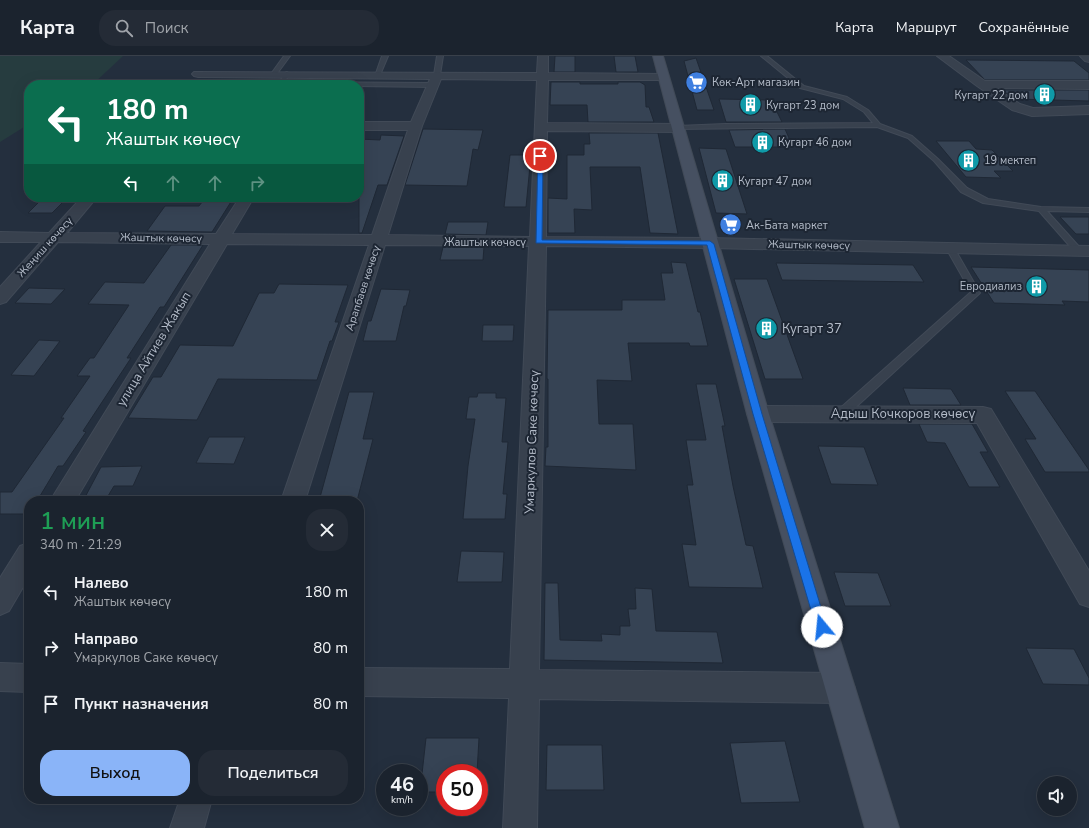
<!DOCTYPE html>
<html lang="ru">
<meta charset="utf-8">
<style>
:root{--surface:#1b232e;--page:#242b36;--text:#f1f3f6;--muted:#a0a4aa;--line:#39404a;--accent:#8ab4f8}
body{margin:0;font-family:"Nunito Sans",sans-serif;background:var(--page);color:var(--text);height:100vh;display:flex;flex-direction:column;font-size:15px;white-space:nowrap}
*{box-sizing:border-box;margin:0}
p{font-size:13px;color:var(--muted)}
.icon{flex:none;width:22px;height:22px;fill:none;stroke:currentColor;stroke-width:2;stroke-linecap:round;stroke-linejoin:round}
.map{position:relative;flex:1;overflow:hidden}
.drawer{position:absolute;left:24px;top:440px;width:340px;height:308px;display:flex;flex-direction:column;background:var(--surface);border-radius:16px;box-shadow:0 4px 16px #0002,0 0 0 1px var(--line)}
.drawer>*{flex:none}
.top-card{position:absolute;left:24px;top:24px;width:340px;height:122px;border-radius:16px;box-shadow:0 4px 16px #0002,0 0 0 1px var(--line);background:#0b6e4f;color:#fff;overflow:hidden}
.buttons{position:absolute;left:1037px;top:720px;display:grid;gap:8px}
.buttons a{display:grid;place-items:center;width:40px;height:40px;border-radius:50%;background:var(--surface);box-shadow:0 4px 16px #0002,0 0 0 1px var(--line);font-size:20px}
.speed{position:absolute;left:376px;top:708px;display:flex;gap:8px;font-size:20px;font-weight:700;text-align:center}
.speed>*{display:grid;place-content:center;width:52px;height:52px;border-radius:50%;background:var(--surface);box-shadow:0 4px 16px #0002,0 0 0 1px var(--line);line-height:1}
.speed small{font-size:10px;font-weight:400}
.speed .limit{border:6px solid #d22;background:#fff;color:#111}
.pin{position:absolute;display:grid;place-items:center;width:34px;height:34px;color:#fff;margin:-17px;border:2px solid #fff;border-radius:50%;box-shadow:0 1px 4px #0007}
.me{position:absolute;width:44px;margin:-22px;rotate:343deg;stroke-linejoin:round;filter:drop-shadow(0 0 3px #0008)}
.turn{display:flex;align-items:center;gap:14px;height:84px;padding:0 16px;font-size:18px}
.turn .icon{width:52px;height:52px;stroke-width:2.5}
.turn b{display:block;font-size:28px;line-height:34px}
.lanes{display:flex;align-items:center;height:38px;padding:0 16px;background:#0003;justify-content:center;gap:20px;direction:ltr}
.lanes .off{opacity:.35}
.round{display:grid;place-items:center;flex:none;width:42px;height:42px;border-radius:16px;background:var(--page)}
.overview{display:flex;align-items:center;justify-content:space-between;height:68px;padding:0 16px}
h1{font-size:24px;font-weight:600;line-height:30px;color:#1e9e55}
.cta{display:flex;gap:8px;margin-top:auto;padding:8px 16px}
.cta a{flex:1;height:46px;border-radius:16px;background:var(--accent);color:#111;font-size:16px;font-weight:600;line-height:46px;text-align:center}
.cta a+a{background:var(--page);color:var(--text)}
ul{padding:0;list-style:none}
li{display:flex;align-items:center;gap:12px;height:56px;padding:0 16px}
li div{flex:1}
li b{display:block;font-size:15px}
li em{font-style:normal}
header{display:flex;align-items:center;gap:24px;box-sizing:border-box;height:56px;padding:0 20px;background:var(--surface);border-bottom:1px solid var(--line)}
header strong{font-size:19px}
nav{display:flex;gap:22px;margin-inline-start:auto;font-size:14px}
.search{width:280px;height:36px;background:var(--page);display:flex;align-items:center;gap:10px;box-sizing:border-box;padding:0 14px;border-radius:16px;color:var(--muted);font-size:15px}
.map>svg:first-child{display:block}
</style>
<header>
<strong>Карта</strong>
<div class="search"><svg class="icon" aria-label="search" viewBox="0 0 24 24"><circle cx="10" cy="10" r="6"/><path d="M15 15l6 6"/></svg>Поиск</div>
<nav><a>Карта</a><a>Маршрут</a><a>Сохранённые</a></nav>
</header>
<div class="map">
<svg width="1089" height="772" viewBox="0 0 1089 772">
<rect width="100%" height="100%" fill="#242f3e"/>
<path fill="#263c3f" d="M0 0H123L92 29H29V68L0 86Z"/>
<path fill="#364354" stroke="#1f2835" d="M555 0H575V16H554Z
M614 0H635L638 16H616Z
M696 2 714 54H697L684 5Z
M966 4 1074 5 1089 17V24H985Z
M551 26H580V28H618V26H640L645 29 646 51H649L654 66H588L587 49H550Z
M1001 34H1089V45L1016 43Z
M719 43 771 44 782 66H726Z
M423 73 483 74 478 94 473 93 467 130 405 129Z
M785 73 793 91H735L729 74Z
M589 77H658L678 178 650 177 640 111H590L592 154 574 153 575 177H548V142L567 143V99H584V88H590Z
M381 79 404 80 387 129H378L362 177H359V83L380 84Z
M936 85H969L976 93 992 94 1013 115H994L1001 122 966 121Z
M699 92 726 93 747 158 716 157Z
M510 99H531L526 151H504Z
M44 141H68L52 157H28Z
M206 141H234L212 176 147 175 165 150H199Z
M1060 161H1089V178H1076Z
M448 166H488L486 179 445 178Z
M171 189H203L164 251H160L127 302H131L83 375 86 376 63 410H58L37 445H29V458H0V436H12L64 362H61L90 320H77L90 302H94L129 249 88 248 105 226 144 227Z
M443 191H484L483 204H440Z
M671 206 686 207 698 256H700L708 290H690L689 287H628L632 325 597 324 599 368H633L636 414 545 410 546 391H548V323H547L548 254H622V244H665L661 217H673Z
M776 207 913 209 924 226 782 224Z
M971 211 1089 214V246L1062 245 1065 249 994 247Z
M734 223H767L803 323H765Z
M279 228 348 229 335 266H339L332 285H330L317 324 218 323 197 364 128 362 153 321H161L180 289 233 290 259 237H274Z
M29 232 65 233 51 248 15 247Z
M381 233 410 234 406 250H404L396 285H363L368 265H371Z
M483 269H514L513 285H482Z
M39 284 60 285 34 320 11 319Z
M696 328H716L725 370H722L733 430 746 489 753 490 763 532 689 531 682 488 696 489 687 429H693L686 384H706Z
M903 332 951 333 961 349H910Z
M1005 335H1035L1089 414V416H1045L1025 383H1036Z
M349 336H374L363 383H373L357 445H319Z
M478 337H496V342H506L502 386H508L503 438H507L505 463H463L468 410 475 363H466L469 341H477Z
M919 368H972L988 396H980L1000 431H969L945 387 927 386Z
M209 381H245L234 408 196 407Z
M818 390 864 391 878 429 831 428Z
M142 410 133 430H114L105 445H83L101 411Z
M461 495 504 496 502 526H457Z
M834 516 878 517 891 550H845Z
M545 527H558L560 584 602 585 601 578 620 579V570H630L628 553H636L635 532 652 533 656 575 717 576 723 607 544 604Z
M1026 592 1074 593 1089 622V629L1043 628Z
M426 682H479L477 717H445V736H420Z
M785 685 800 746 741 747 730 687Z
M547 689H602L604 734H546Z"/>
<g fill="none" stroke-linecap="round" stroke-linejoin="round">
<defs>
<path id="lane" d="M284 0H290L276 19H272L271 18Z
M382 0H388L380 19 375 20Z
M437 0H443L440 19 437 21 434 19Z
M761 0H767L804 30 847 41 868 54 880 68 912 80 938 103 967 132 988 143 1041 151 1089 152V156L1047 155 1082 194 1081 196H1075L1039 155 983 147 961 136 934 105 908 82 877 71 676 73 675 72 678 70 725 68 873 67 864 56 843 43 800 32Z
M287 16 290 18 284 26 433 27 436 29 433 31 278 29 285 17Z
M947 190H953L980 237 845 361H837L836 358 837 355 971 236 946 192Z"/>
<path id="street" d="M538 0H548V17L663 18 667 19 669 21 667 23 663 24H548L547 67 678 68 683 69 684 72 683 75 678 76 547 75 546 181 710 182 1089 190V200L710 192 546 190 539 614 840 617 850 622 855 632 850 642 840 647 539 643 537 772H503L509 642 359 640V612L510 613 529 190 385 189 305 445H281L369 189 227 188 75 445H50L210 188 58 186 6 246 0 248V231L41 186H0V176L49 177 82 141H97L67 177 216 178 240 141H254L232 178 372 179 408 74H359V66H411L430 23 198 21 194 20 192 18 194 16 537 17ZM441 23 537 24 530 181 388 179 422 70Z
M937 0H949L985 25H1089V33L996 32 1020 48 1033 52 1089 50V58L1032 60 1012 54 977 30Z
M1080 0H1089V6L1085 5Z
M758 350 983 351 991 353 1089 515V551L1080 548 977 367 758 366 751 364 747 358 751 352Z
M29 487V521L9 555 0 559V522L20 490Z
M0 607 29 608V636L0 635Z
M180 743H212L204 772H170Z"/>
<path id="secondary" d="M653 0H663L769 358 899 772H865L747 358Z"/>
</defs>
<use href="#lane" stroke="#414a57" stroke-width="2"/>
<use href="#street" stroke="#414a57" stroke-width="2"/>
<use href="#secondary" stroke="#414a57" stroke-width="2"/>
<use href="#lane" fill="#38414e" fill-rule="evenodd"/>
<use href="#street" fill="#38414e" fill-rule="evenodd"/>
<use href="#secondary" fill="#465061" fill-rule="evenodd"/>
</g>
<path fill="#1a73e8" stroke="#114b97" d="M538 98 543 100 542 184 710 185 714 188 762 358 827 571 826 575 822 576 818 575 816 571 753 358 707 189 536 187Z"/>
<defs>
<symbol id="supermarket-disc" viewBox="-11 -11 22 22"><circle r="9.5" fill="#3f7fe0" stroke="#1d2633"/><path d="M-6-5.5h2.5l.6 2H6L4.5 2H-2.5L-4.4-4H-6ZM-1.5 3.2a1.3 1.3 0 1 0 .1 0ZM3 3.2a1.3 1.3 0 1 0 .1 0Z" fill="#fff"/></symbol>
<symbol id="building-disc" viewBox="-11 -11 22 22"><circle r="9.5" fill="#0f9aa8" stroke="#1d2633"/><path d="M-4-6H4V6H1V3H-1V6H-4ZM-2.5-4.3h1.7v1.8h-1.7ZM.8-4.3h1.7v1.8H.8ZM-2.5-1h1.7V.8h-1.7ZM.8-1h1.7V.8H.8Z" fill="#fff"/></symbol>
</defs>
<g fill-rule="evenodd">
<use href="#supermarket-disc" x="684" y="14" width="25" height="25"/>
<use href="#building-disc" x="1032" y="26" width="25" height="25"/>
<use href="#building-disc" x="738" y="36" width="25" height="25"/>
<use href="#building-disc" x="750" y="74" width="25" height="25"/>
<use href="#building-disc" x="956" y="92" width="25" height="25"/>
<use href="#building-disc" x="710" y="112" width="25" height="25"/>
<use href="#supermarket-disc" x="718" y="156" width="25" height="25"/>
<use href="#building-disc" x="1024" y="218" width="25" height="25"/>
<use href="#building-disc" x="754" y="260" width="25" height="25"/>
</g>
<g text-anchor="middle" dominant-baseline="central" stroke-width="4" stroke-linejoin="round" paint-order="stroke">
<g font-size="11" fill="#b4bcc9" stroke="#1d2633" text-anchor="start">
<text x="712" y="26">Көк-Арт магазин</text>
<text x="1028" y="39" text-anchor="end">Кугарт 22 дом</text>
<text x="766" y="49">Кугарт 23 дом</text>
<text x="778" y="86">Кугарт 46 дом</text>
<text x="984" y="104">19 мектеп</text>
<text x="738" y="125">Кугарт 47 дом</text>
<text x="746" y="169">Ак-Бата маркет</text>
<text x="1022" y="230" text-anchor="end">Евродиализ</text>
</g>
<g font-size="11" fill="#b4bcc9" stroke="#1d2633">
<text transform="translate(161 182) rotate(1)">Жаштык көчөсү</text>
<text x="485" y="186">Жаштык көчөсү</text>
<text transform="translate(809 189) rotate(1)">Жаштык көчөсү</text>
<text transform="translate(45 191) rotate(-48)">Жеңиш көчөсү</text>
<text transform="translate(363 232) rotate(-72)">Арапбаев көчөсү</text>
</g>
<g font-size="13" fill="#b4bcc9" stroke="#1d2633" text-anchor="start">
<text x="782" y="273">Кугарт 37</text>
</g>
<g font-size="13" fill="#b4bcc9" stroke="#1d2633">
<text transform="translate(154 293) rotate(-59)">улица Айтиев Жакып</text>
<text x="903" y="358">Адыш Кочкоров көчөсү</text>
<text transform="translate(532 386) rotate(-88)">Умаркулов Саке көчөсү</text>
</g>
</g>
</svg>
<div class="buttons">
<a><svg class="icon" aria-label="sound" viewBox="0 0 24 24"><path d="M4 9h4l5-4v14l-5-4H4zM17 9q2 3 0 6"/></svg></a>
</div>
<div class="speed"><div>46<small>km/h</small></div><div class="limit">50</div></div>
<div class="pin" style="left:540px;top:100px;background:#d93025"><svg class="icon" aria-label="arrive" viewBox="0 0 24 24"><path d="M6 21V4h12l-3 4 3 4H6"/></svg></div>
<svg class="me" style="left:822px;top:571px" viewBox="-20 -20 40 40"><circle r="19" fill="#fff"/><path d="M0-13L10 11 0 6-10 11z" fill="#1a73e8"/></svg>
<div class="top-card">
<div class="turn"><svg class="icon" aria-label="left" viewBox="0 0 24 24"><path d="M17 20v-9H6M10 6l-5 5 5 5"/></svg><div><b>180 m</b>Жаштык көчөсү</div></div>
<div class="lanes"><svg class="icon" aria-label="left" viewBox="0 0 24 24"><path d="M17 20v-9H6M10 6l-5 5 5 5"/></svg><svg class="icon off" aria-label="ahead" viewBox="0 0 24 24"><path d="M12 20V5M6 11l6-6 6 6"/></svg><svg class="icon off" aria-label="ahead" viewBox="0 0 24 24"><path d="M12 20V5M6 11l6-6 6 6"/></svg><svg class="icon off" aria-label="right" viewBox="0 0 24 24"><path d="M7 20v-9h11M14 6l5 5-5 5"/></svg></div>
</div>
<section class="drawer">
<div class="overview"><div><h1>1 мин</h1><p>340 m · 21:29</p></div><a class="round"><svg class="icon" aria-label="close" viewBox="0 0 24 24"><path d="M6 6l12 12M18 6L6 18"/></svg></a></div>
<ul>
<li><svg class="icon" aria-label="left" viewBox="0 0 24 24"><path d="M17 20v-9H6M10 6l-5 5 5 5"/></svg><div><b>Налево</b><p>Жаштык көчөсү</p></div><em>180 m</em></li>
<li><svg class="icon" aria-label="right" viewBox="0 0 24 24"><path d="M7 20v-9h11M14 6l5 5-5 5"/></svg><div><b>Направо</b><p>Умаркулов Саке көчөсү</p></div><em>80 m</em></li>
<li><svg class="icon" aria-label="arrive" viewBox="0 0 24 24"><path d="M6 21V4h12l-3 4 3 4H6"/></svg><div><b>Пункт назначения</b></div><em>80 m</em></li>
</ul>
<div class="cta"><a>Выход</a><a>Поделиться</a></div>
</section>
</div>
